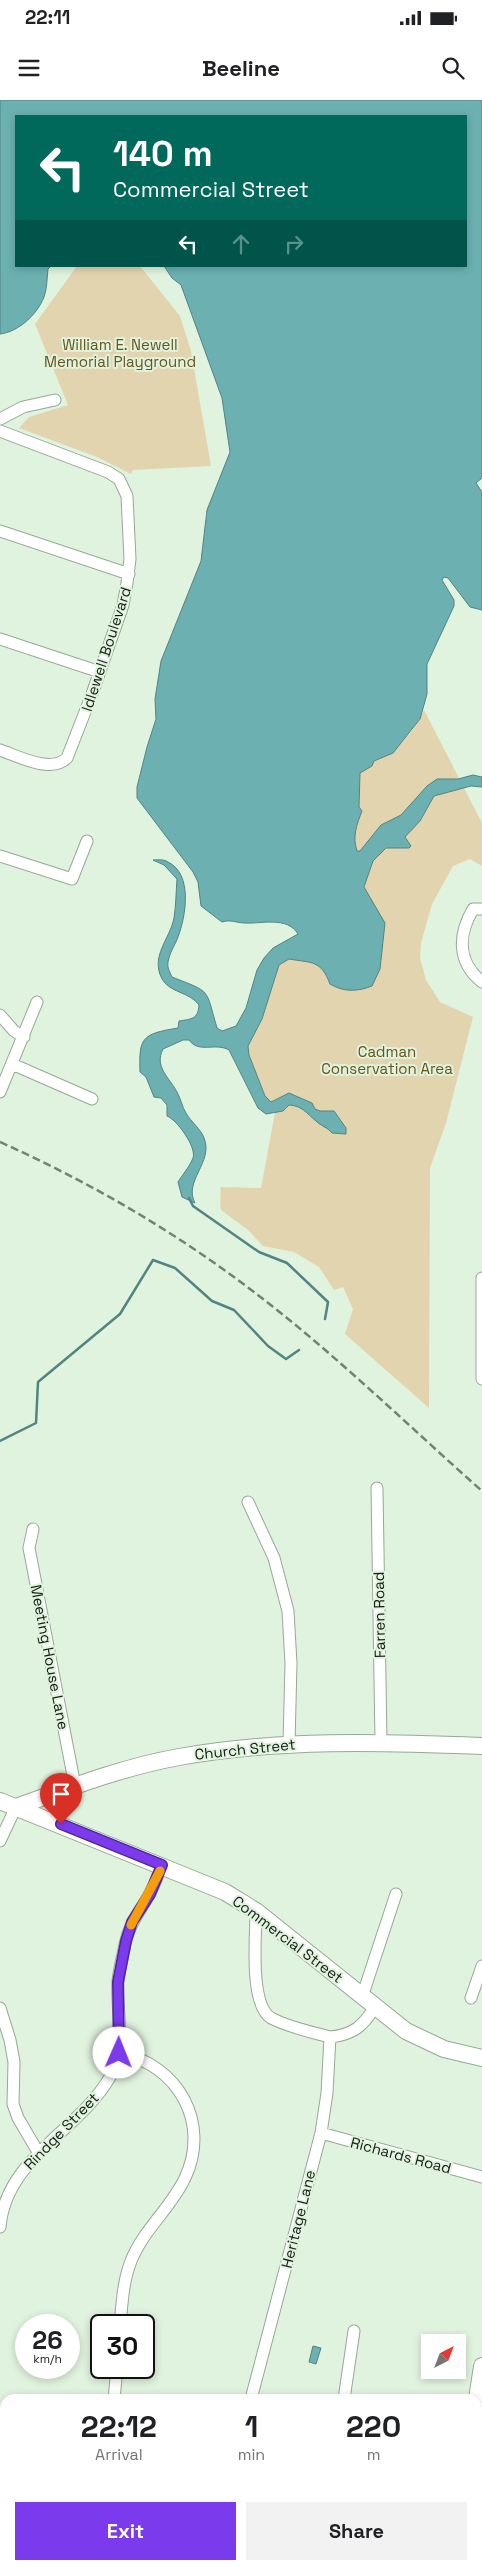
<!DOCTYPE html>
<style>
:root{--surface:#fff;--page:#f2f2f2;--text:#202124;--muted:#757577;--accent:#7c3aed}
body{margin:0;font-family:"Space Grotesk",sans-serif;background:var(--page);color:var(--text);height:100vh;display:flex;flex-direction:column;font-size:19px;white-space:nowrap}
*{box-sizing:border-box;margin:0}
p{font-size:16px;color:var(--muted)}
.icon{flex:none;width:28px;height:28px;fill:none;stroke:currentColor;stroke-width:2;stroke-linecap:round;stroke-linejoin:round}
.map{position:relative;flex:1;overflow:hidden}
.side{position:absolute;left:0px;top:2294px;width:482px;height:176px;display:flex;flex-direction:column;background:var(--surface);border-radius:15px 15px 0 0;box-shadow:0 2px 8px #0003}
.side>*{flex:none}
.guide{position:absolute;left:15px;top:15px;width:452px;height:152px;border-radius:0px;box-shadow:0 2px 8px #0003;background:#00695c;color:#fff;overflow:hidden}
.needle{width:32px;rotate:42deg}
.buttons{position:absolute;left:421px;top:2234px;display:grid;gap:10px}
.buttons a{display:grid;place-items:center;width:45px;height:45px;border-radius:0px;background:var(--surface);box-shadow:0 2px 8px #0003;font-size:25px}
.speed{position:absolute;left:15px;top:2214px;display:flex;gap:10px;font-size:25px;font-weight:700;text-align:center}
.speed>*{display:grid;place-content:center;width:65px;height:65px;border-radius:50%;background:var(--surface);box-shadow:0 2px 8px #0003;line-height:1}
.speed small{font-size:12px;font-weight:400}
.speed .limit{border:2px solid #111;border-radius:8px;background:#fff;color:#111}
.pin{position:absolute;display:grid;place-items:center;width:42px;height:42px;color:#fff;margin:-51px -21px;border-radius:50% 50% 50% 0;rotate:-45deg;box-shadow:0 0 5px #0007}
.pin .icon{rotate:45deg}
.me{position:absolute;width:55px;margin:-28px;rotate:1deg;stroke-linejoin:round;filter:drop-shadow(0 0 4px #0008)}
.turn{display:flex;align-items:center;gap:18px;height:105px;padding:0 15px;font-size:22px}
.turn .icon{width:65px;height:65px;stroke-width:2.5}
.turn b{display:block;font-size:35px;line-height:42px}
.lanes{display:flex;align-items:center;height:48px;padding:0 15px;background:#0003;justify-content:center;gap:25px;direction:ltr}
.lanes .off{opacity:.35}
.eta{display:flex;justify-content:space-evenly;align-items:center;height:85px;text-align:center}
.eta b{font-size:30px;font-weight:600;line-height:35px}
.action{display:flex;gap:10px;margin-top:auto;padding:10px 15px}
.action a{flex:1;height:58px;border-radius:0px;background:var(--accent);color:#fff;font-size:20px;font-weight:600;line-height:58px;text-align:center}
.action a+a{background:var(--page);color:var(--text)}
.status{display:flex;justify-content:space-between;align-items:center;height:35px;padding:0 25px;background:var(--surface);direction:ltr}
.status svg{height:14px;fill:currentColor}
header{display:flex;justify-content:space-between;align-items:center;height:65px;padding:0 15px;background:var(--surface);font-size:22px;font-weight:600}
.map>svg:first-child{display:block}
</style>
<div class="status"><b>22:11</b><svg viewBox="0 0 49 12"><path d="M0 12V9h3v3zM5 12V6h3v6zM10 12V3h3v9zM15 12V0h3v12zM26 1h20v11H26zM47 4h2v5h-2z"/></svg></div>
<header><svg class="icon" aria-label="menu" viewBox="0 0 24 24"><path d="M4 6h16M4 12h16M4 18h16"/></svg>Beeline<svg class="icon" aria-label="search" viewBox="0 0 24 24"><circle cx="10" cy="10" r="6"/><path d="M15 15l6 6"/></svg></header>
<div class="map">
<svg width="482" height="2469" viewBox="0 0 482 2469">
<rect width="100%" height="100%" fill="#e0f3de"/>
<path fill="#e3d4b0" d="M77 166H140L180 216 191 251 211 366 133 370 131 374 97 357 19 328 29 317 68 305 35 224Z
M424 610 482 723V766L470 759 453 766 432 804 421 843 420 858 426 880 440 902 473 917 446 1023 430 1068 429 1308 345 1234 353 1209 343 1187 334 1190 319 1167 294 1152 263 1146 248 1130 221 1110C219 1102 222 1095 220 1087L261 1088 275 1012 283 1011 289 1005C303 1006 306 1013 316 1021 321 1026 327 1027 332 1033L333 1011H320L278 999 271 1003 265 996 249 955 248 946 262 919 279 865 289 859C314 863 320 859 330 884L366 792 354 742 355 728 362 711 359 707 360 673 372 666 374 661C396 654 415 630 424 610Z"/>
<path fill="#6cb0b2" stroke="#528483" d="M0 0H482V378L476 383 482 392V510L470 507 448 478 444 477 442 480 454 500V506L427 564V594L420 619 393 653 374 661 372 666 360 673 359 707 362 711C357 724 352 736 357 751H360L381 725 401 715 427 686 437 679H458L473 675 482 677V687L471 686 434 696 420 721 405 737 411 746 409 748H386L373 761 364 787 385 823 380 869 372 886C357 892 343 892 330 884 321 860 312 863 289 859L279 865 262 919 248 946 249 955 265 996 271 1002 289 993 312 1003 315 1009 320 1011H334L346 1028V1034L332 1033C327 1027 321 1026 316 1021 306 1013 303 1006 289 1005L283 1011 266 1014 258 1008 229 950C215 942 199 954 189 940H183L163 949C154 967 169 977 177 992 181 999 182 1007 186 1013 191 1022 201 1029 204 1038 214 1062 183 1081 195 1103L182 1097 178 1082C183 1074 190 1066 193 1058 197 1047 176 1019 167 1016V1005L161 998 154 997 146 977 140 972C139 938 141 934 178 928L179 921C192 919 198 919 199 905 190 892 170 893 162 879 150 856 170 839 174 818 176 805 176 792 177 779L164 765 153 760C158 760 164 759 168 762 193 774 186 816 178 837 175 845 169 854 168 862 167 868 170 872 172 877 212 893 205 887 217 928L222 931 236 926 246 908 257 870 264 858 273 848 298 834C287 816 262 824 245 823 236 823 231 819 222 822L201 806 198 782 193 772 137 698V687L147 647 156 619 155 599 161 561 201 461 207 410 230 352 222 298 181 185 172 178 164 166H466V16H16V166H51L48 169C47 178 47 189 44 197 37 215 18 232 0 234Z
M313 2246 321 2248 316 2264 309 2262Z"/>
<g fill="none" stroke-linecap="round" stroke-linejoin="round">
<path stroke="#528483" stroke-width="2.5" d="M189 1098 193 1106 259 1152 287 1163 328 1202 325 1219
M0 1341 36 1323 38 1282 120 1214 153 1160 175 1168 212 1201 234 1210 268 1246 286 1259 299 1250"/>
<defs>
<path id="street" d="M0 319 23 307 55 300
M0 331 108 372 119 379 127 396 130 459 127 483 123 505 92 594 67 658C51 674 18 656 0 650
M0 431 129 474
M0 539 100 572
M0 756 72 779 87 741
M482 809H473C458 835 457 862 482 882
M0 915 14 931 24 937
M12 964 92 999
M0 992 37 902
M482 1178V1279
M377 1388 381 1642
M248 1402 274 1458 288 1511 291 1563 289 1644
M33 1429 29 1448 75 1686
M0 1741 16 1707
M256 1811C256 1835 249 1904 271 1918 288 1927 311 1932 330 1937 353 1935 363 1926 375 1907
M362 1897 396 1794
M471 1898 482 1866
M0 1908 10 1940 14 1962 13 2004 18 2018 38 2052
M119 1953C178 1964 211 2023 185 2078 171 2108 143 2130 131 2161 123 2181 122 2204 120 2225
M321 2033 482 2077
M0 2127C6 2058 78 2032 110 1977 127 1947 116 1914 118 1881 119 1869 123 1856 125 1844 129 1824 141 1810 150 1793 155 1784 158 1774 162 1765
M114 2299 117 2268
M251 2299 321 2033 327 1993 330 1937
M344 2299 354 2231
M478 2361H482"/>
<path id="secondary" d="M0 1701 225 1792 256 1811 406 1931 444 1949 482 1958
M16 1707C69 1688 123 1667 179 1657 279 1639 381 1642 482 1646
M477 2299 482 2266
M474 2465 475 2469"/>
</defs>
<use href="#street" stroke="#96a995" stroke-width="13"/>
<use href="#secondary" stroke="#96a995" stroke-width="18"/>
<use href="#street" stroke="#fff" stroke-width="11"/>
<use href="#secondary" stroke="#fff" stroke-width="16"/>
<path stroke="#748173" stroke-width="2.5" stroke-dasharray="8 4" stroke-linecap="butt" d="M0 1042C85 1080 167 1127 242 1183 327 1246 403 1321 482 1391"/>
</g>
<g fill="none" stroke-linecap="round" stroke-linejoin="round">
<defs>
<path id="route" d="M61 1724 162 1765 150 1794 132 1822 126 1841 118 1882 119 1953"/>
</defs>
<use href="#route" stroke="#51269a" stroke-width="12"/>
<use href="#route" stroke="#7c3aed" stroke-width="9"/>
<path stroke="#f59e0b" stroke-width="9" d="M131 1825 160 1771"/>
</g>
<g text-anchor="middle" dominant-baseline="central" stroke-width="4" stroke-linejoin="round" paint-order="stroke">
<g font-size="15" fill="#685319" stroke="#e0f3de">
<text x="120" y="244">William E. Newell<tspan x="120" dy="17">Memorial Playground</tspan></text>
<text x="387" y="951">Cadman<tspan x="387" dy="17">Conservation Area</tspan></text>
</g>
<g font-size="15" fill="#151c14" stroke="#e0f3de">
<text transform="translate(106 549) rotate(-72)">Idlewell Boulevard</text>
<text transform="translate(379 1515) rotate(-91)">Farren Road</text>
<text transform="translate(50 1557) rotate(79)">Meeting House Lane</text>
<text transform="translate(245 1649) rotate(-6)">Church Street</text>
<text transform="translate(288 1839) rotate(37)">Commercial Street</text>
<text transform="translate(61 2031) rotate(-46)">Rindge Street</text>
<text transform="translate(401 2055) rotate(15)">Richards Road</text>
<text transform="translate(298 2119) rotate(-76)">Heritage Lane</text>
</g>
</g>
</svg>
<div class="buttons">
<a><svg class="needle" viewBox="-14 -14 28 28"><path d="M0-13l5 13h-10z" fill="#e53935"/><path d="M0 13l5-13h-10z" fill="#757577"/></svg></a>
</div>
<div class="speed"><div>26<small>km/h</small></div><div class="limit">30</div></div>
<div class="pin" style="left:61px;top:1724px;background:#d93025"><svg class="icon" aria-label="arrive" viewBox="0 0 24 24"><path d="M6 21V4h12l-3 4 3 4H6"/></svg></div>
<svg class="me" style="left:119px;top:1953px" viewBox="-20 -20 40 40"><circle r="19" fill="#fff"/><path d="M0-13L10 11 0 6-10 11z" fill="#7c3aed"/></svg>
<div class="guide">
<div class="turn"><svg class="icon" aria-label="left" viewBox="0 0 24 24"><path d="M17 20v-9H6M10 6l-5 5 5 5"/></svg><div><b>140 m</b>Commercial Street</div></div>
<div class="lanes"><svg class="icon" aria-label="left" viewBox="0 0 24 24"><path d="M17 20v-9H6M10 6l-5 5 5 5"/></svg><svg class="icon off" aria-label="ahead" viewBox="0 0 24 24"><path d="M12 20V5M6 11l6-6 6 6"/></svg><svg class="icon off" aria-label="right" viewBox="0 0 24 24"><path d="M7 20v-9h11M14 6l5 5-5 5"/></svg></div>
</div>
<section class="side">
<div class="eta">
<div><b>22:12</b><p>Arrival</p></div>
<div><b>1</b><p>min</p></div>
<div><b>220</b><p>m</p></div>
</div>
<div class="action"><a>Exit</a><a>Share</a></div>
</section>
</div>
